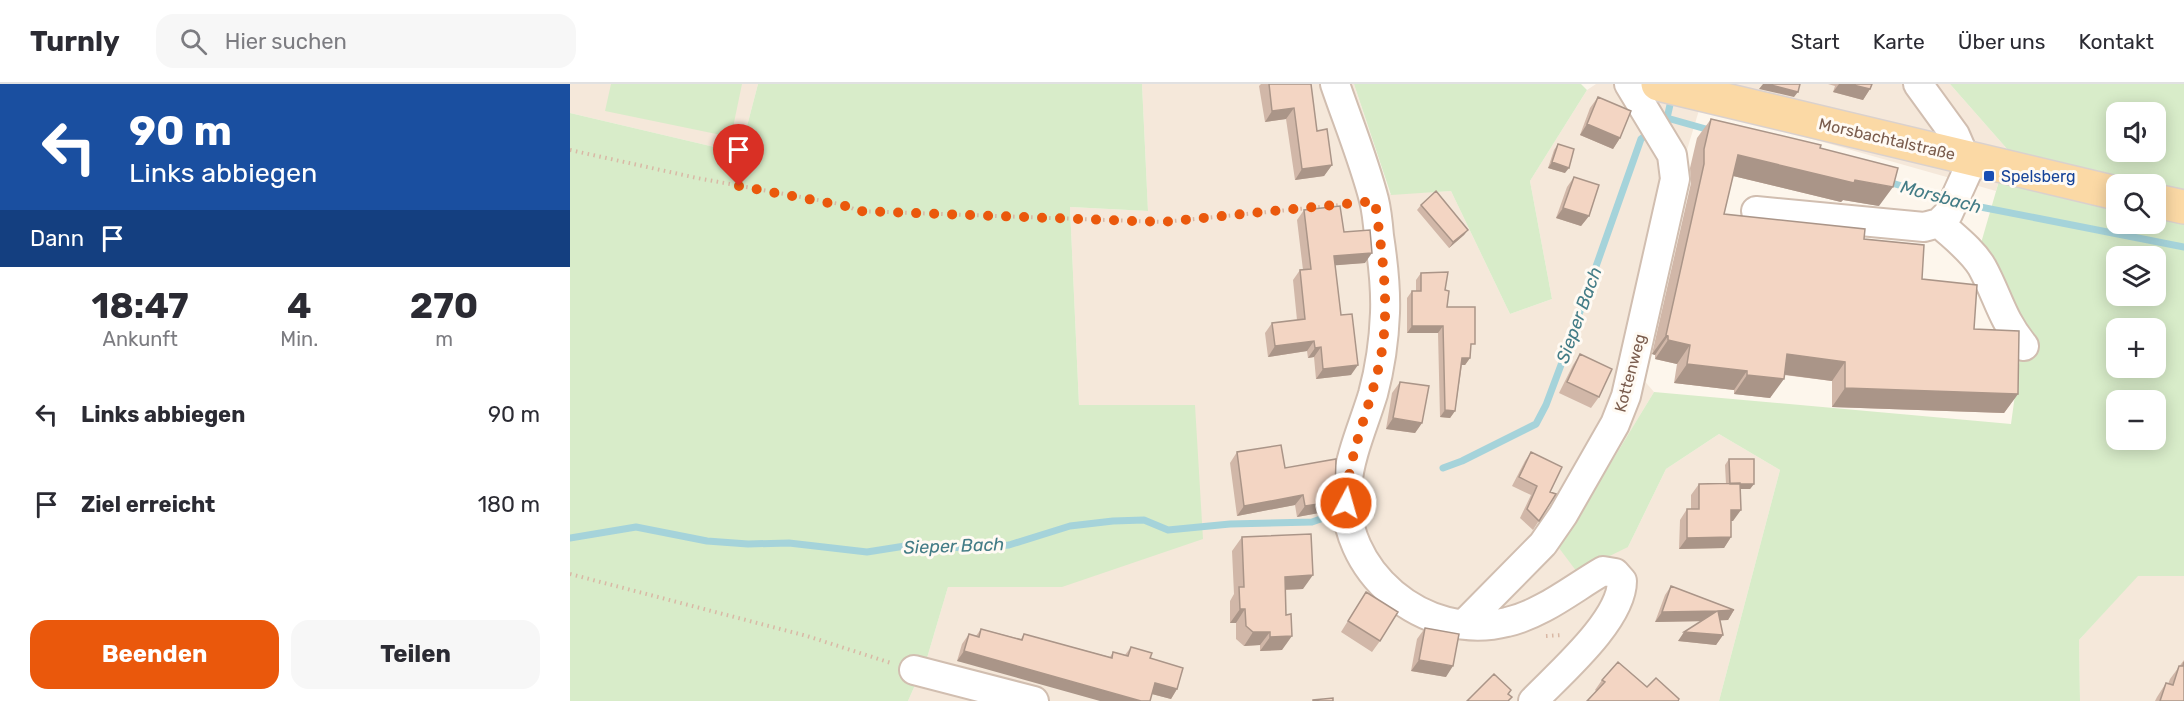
<!DOCTYPE html>
<html lang="de">
<meta charset="utf-8">
<style>
:root{--surface:#fff;--page:#f7f7f7;--text:#2b2b33;--muted:#7c7c81;--line:#e1e1e2;--accent:#ea580c}
body{margin:0;font-family:Rubik,sans-serif;background:var(--page);color:var(--text);height:100vh;display:flex;flex-direction:column;font-size:22px;white-space:nowrap}
*{box-sizing:border-box;margin:0}
p{font-size:20px;color:var(--muted)}
.icon{flex:none;width:33px;height:33px;fill:none;stroke:currentColor;stroke-width:2;stroke-linecap:round;stroke-linejoin:round}
.map{position:relative;flex:1;overflow:hidden}
.side{display:flex;flex-direction:column;background:var(--surface);width:570px}
.side>*{flex:none}
.hud{background:#1a4fa0;color:#fff;overflow:hidden}
.buttons{position:absolute;left:1536px;top:18px;display:grid;gap:12px}
.buttons a{display:grid;place-items:center;width:60px;height:60px;border-radius:12px;background:var(--surface);box-shadow:0 3px 15px #0003;font-size:30px}
.pin{position:absolute;display:grid;place-items:center;width:51px;height:51px;color:#fff;margin:-62px -26px;border-radius:50% 50% 50% 0;rotate:-45deg;box-shadow:0 0 6px #0007}
.pin .icon{rotate:45deg}
.me{position:absolute;width:66px;margin:-33px;rotate:6deg;stroke-linejoin:round;filter:drop-shadow(0 0 4px #0008)}
.turn{display:flex;align-items:center;gap:21px;height:126px;padding:0 30px;font-size:27px}
.turn .icon{width:78px;height:78px;stroke-width:2.5}
.turn b{display:block;font-size:42px;line-height:51px}
.then{display:flex;align-items:center;height:57px;padding:0 30px;background:#0003;gap:12px;font-size:22px}
.eta{display:flex;justify-content:space-evenly;align-items:center;height:102px;text-align:center}
.eta b{font-size:36px;font-weight:700;line-height:42px}
.cta{display:flex;gap:12px;margin-top:auto;padding:12px 30px}
.cta a{flex:1;height:69px;border-radius:18px;background:var(--accent);color:#fff;font-size:24px;font-weight:700;line-height:69px;text-align:center}
.cta a+a{background:var(--page);color:var(--text)}
ul{padding:0;list-style:none}
li{display:flex;align-items:center;gap:18px;height:90px;padding:0 30px}
li div{flex:1}
li b{display:block;font-size:22px}
li em{font-style:normal}
header{display:flex;align-items:center;gap:36px;box-sizing:border-box;height:84px;padding:0 30px;background:var(--surface);border-bottom:2px solid var(--line)}
header strong{font-size:28px}
nav{display:flex;gap:33px;margin-inline-start:auto;font-size:21px}
.search{width:420px;height:54px;background:var(--page);display:flex;align-items:center;gap:15px;box-sizing:border-box;padding:0 21px;border-radius:18px;color:var(--muted);font-size:22px}
main{display:flex;flex:1;min-height:0}
.map>svg:first-child{display:block}
</style>
<header>
<strong>Turnly</strong>
<div class="search"><svg class="icon" aria-label="search" viewBox="0 0 24 24"><circle cx="10" cy="10" r="6"/><path d="M15 15l6 6"/></svg>Hier suchen</div>
<nav><a>Start</a><a>Karte</a><a>Über uns</a><a>Kontakt</a></nav>
</header>
<main>
<section class="side">
<div class="hud">
<div class="turn"><svg class="icon" aria-label="left" viewBox="0 0 24 24"><path d="M17 20v-9H6M10 6l-5 5 5 5"/></svg><div><b>90 m</b>Links abbiegen</div></div>
<div class="then">Dann<svg class="icon" aria-label="arrive" viewBox="0 0 24 24"><path d="M6 21V4h12l-3 4 3 4H6"/></svg></div>
</div>
<div class="eta">
<div><b>18:47</b><p>Ankunft</p></div>
<div><b>4</b><p>Min.</p></div>
<div><b>270</b><p>m</p></div>
</div>
<ul>
<li><svg class="icon" aria-label="left" viewBox="0 0 24 24"><path d="M17 20v-9H6M10 6l-5 5 5 5"/></svg><div><b>Links abbiegen</b></div><em>90 m</em></li>
<li><svg class="icon" aria-label="arrive" viewBox="0 0 24 24"><path d="M6 21V4h12l-3 4 3 4H6"/></svg><div><b>Ziel erreicht</b></div><em>180 m</em></li>
</ul>
<div class="cta"><a>Beenden</a><a>Teilen</a></div>
</section>
<div class="map">
<svg width="1614" height="617" viewBox="0 0 1614 617">
<rect width="100%" height="100%" fill="#fdf6ec"/>
<path fill="#f5e8da" d="M0 0H188L170 69 0 29Z
M572 0H784L820 110 881 107 940 230 982 215 960 97 1017 6 1026 0H1380L1438 66 1426 107 1130 23 1054 273 1084 308 989 464 1058 463 1096 385 1149 350 1210 386 1149 617H338L357 574 378 503H492L509 321 500 123 578 127Z
M1568 491 1614 492V617H1510L1509 556Z"/>
<path fill="#d8ecc9" fill-rule="evenodd" d="M41 0H172L161 53 35 27Z
M188 0H572L578 127 500 123 509 321H625L633 455 492 503H378L357 574 338 617H0V29L170 69Z
M784 0H1011L1017 6 960 97 982 215 940 230 881 107 821 111Z
M1380 0H1614V492H1568L1509 556 1510 617H1149L1210 386 1149 350 1096 385 1058 463 1007 488 989 464 1084 308 1441 340 1454 245 1409 166 1438 66ZM1546 28H1586V68H1546ZM1546 100H1586V140H1546ZM1546 172H1586V212H1546ZM1546 244H1586V284H1546ZM1546 316H1586V356H1546Z"/>
<g fill="none" stroke-linecap="round" stroke-linejoin="round">
<path stroke="#a5d3da" stroke-width="7" d="M1102 12 1097 34 1143 47
M1315 97 1376 115
M1390 119 1614 163
M873 384 892 377 966 340 976 321 994 273 1071 55 1081 47
M0 454 66 443 137 457 178 460 219 459 297 468 335 462 403 464 439 461 500 442 543 437 574 436 598 446 660 440 742 438 765 430"/>
<defs>
<path id="minor" d="M765 0C778 38 794 77 804 116 807 128 808 140 809 152 813 178 816 203 815 229 814 256 810 284 803 310 794 340 780 370 777 402 768 487 855 559 937 538 972 530 1002 505 1033 487L1045 489 1052 497C1052 536 990 589 963 617
M1348 0 1385 51 1395 74
M1186 127 1354 143 1369 139 1378 130 1403 75
M1369 139C1384 153 1402 166 1412 183 1428 212 1431 234 1454 262
M894 540 973 460 993 431 1045 340 1056 312 1105 95 1102 71 1059 0
M344 586 464 617"/>
<path id="major" d="M1088 0 1546 109
M1586 117 1614 123"/>
</defs>
<use href="#minor" stroke="#d1beb0" stroke-width="32"/>
<use href="#major" stroke="#dad1cd" stroke-width="36"/>
<path stroke="#d9b8a5" stroke-width="4" stroke-dasharray="1.5 4.5" stroke-linecap="butt" d="M0 66 127 94 275 121 288 127 593 138 781 120
M0 490 237 552 321 579
M976 552 992 551"/>
<use href="#minor" stroke="#fff" stroke-width="28"/>
<use href="#major" stroke="#fbd9a5" stroke-width="33"/>
</g>
<path fill="#d1b7a8" d="M691 0H741L747 47 762 81 754 92 725 96 716 35 695 38 689 2Z
M1258 0H1302L1300 5 1293 16 1263 8 1265 2Z
M1028 13 1050 54 1043 65 1010 51 1020 24Z
M1141 35 1250 64 1309 122 1273 116 1271 118 1163 92 1154 130 1294 155 1352 195 1404 245 1448 310 1434 329 1262 323V297L1214 291 1200 314 1164 310V306L1104 299 1107 280 1085 275V271L1082 270 1121 99 1120 84 1127 54Z
M988 60 995 89 978 84 984 66Z
M1004 93 1019 132 1011 142 986 134 997 103Z
M851 121 898 146 894 151 879 164 847 126Z
M734 126 774 148 795 179 765 181 771 231 781 291 746 295 744 273 738 274 737 267 698 273 695 249 702 239 727 236 723 196 730 186H733L727 136Z
M851 189 875 206 877 223 900 266V274L895 281H892L885 327 880 334 870 333 868 249H837V214L842 207H846V196Z
M1010 270 1029 313 1021 324 989 309 1003 281Z
M830 298 852 339 845 349 816 345 822 309Z
M667 368 715 384 765 407 760 427 727 433 725 421 667 432 660 379Z
M961 368 980 408 986 410 963 446 950 434 961 411 942 402 955 377Z
M1159 375 1184 400 1180 405H1170L1163 437H1161V453L1154 464 1109 465 1110 436 1117 425H1121V411L1129 400H1156L1155 381Z
M672 453 733 505 715 506 712 566 690 567V561L674 562 666 555V539H660V517L664 510 662 467Z
M1101 502 1164 526 1158 536H1150L1153 551 1146 561 1108 557 1131 537 1085 538 1095 511Z
M796 508 810 557 802 568 771 548Z
M855 544 876 593 841 587 847 555Z
M411 545 451 555 454 550 540 573 543 568 555 571 561 563 580 574 607 605 601 615 582 610 387 577 392 560 399 550 406 552Z
M1614 576V617H1585L1587 613 1596 599 1598 600 1600 595Z
M1032 596 1077 603 1026 607 1025 606Z"/>
<path fill="#aa9588" d="M1193 0H1197L1228 8 1224 13 1189 5Z
M1269 0H1279L1300 5 1293 16 1263 8Z
M724 24 716 35 695 38 702 27Z
M1017 40 1050 54 1043 65 1010 51Z
M1168 71 1285 96 1323 103 1309 122 1273 116 1271 118 1155 90Z
M982 78 999 84 995 89 978 84Z
M762 81 754 92 725 96 732 85Z
M993 124 1019 132 1011 142 986 134Z
M898 146 894 151 879 164 883 158Z
M802 169 795 179 757 182 764 172Z
M842 242H873L868 249H837Z
M1096 251 1098 252 1085 271 1082 270Z
M1098 256 1120 261 1107 280 1085 275Z
M744 257 737 267 698 273 705 262Z
M751 263 744 273 738 274 745 264Z
M1217 270 1275 278 1262 297 1203 289Z
M892 274H900L895 281H888Z
M1117 280 1177 287 1164 306 1104 299Z
M788 281 781 291 746 295 753 285Z
M1177 291 1214 295 1200 314 1164 310Z
M1275 304 1448 310 1434 329 1262 323Z
M875 326 885 327 880 334 870 333Z
M823 334 852 339 845 349 816 345Z
M1160 400H1184L1180 405H1156Z
M733 411 725 421 667 432 674 422Z
M768 417 760 427 727 433 735 422Z
M1161 426H1171L1163 437H1153Z
M1161 453 1154 464 1109 465 1117 454Z
M743 491 733 505 705 506 715 493Z
M670 525H675L666 539H660Z
M1164 526 1158 536 1141 537 1148 527Z
M1147 527 1140 537 1085 538 1092 528Z
M683 548H700L690 561 674 562Z
M1114 548 1153 551 1146 561 1108 557Z
M722 552 712 566 690 567 700 553Z
M394 567 571 617H530L387 577Z
M849 576 883 582 876 593 841 587Z
M585 599 607 605 601 615 578 609Z"/>
<path fill="#f3d5c3" stroke="#aa9588" stroke-width="1.5" d="M699 0H741L747 47 757 45 762 81 732 85 724 24 702 27Z
M1197 0H1230L1228 8Z
M1279 0H1302L1300 5Z
M1028 13 1061 27 1050 54 1017 40Z
M1141 35 1251 61 1250 64 1328 84 1323 103 1285 96 1284 99 1168 71 1154 130 1295 145 1294 155 1354 161 1352 195 1407 201 1404 245 1449 247 1448 310 1275 304V278L1217 270 1214 295 1177 291V287L1117 280 1120 261 1098 256V252L1096 251 1134 80V65Z
M988 60 1004 65 999 84 982 78Z
M1004 93 1029 101 1019 132 993 124Z
M866 107 898 146 883 158 851 121Z
M770 122 774 148 800 146 802 169 764 172 771 231 782 230 788 281 753 285 751 263 745 264 744 257 705 262 702 239 735 235 730 186 741 185 734 126Z
M878 188 875 206 879 207 877 223H905V260H901L900 274H892L885 327 875 326 873 242H842V207H851V189Z
M1010 270 1042 285 1029 313 997 298Z
M830 298 859 302 852 339 823 334Z
M711 361 715 384 766 375 765 407 768 417 735 422 733 411 674 422 667 368Z
M961 368 992 383 980 408 986 410 969 437 957 425 967 402 949 393Z
M1159 375H1184V400H1160Z
M1170 399 1171 426H1161V453L1117 454V425H1129V400Z
M741 450 743 491 715 493 716 531 721 530 722 552 700 553V548H683L676 542 675 525H670L669 503H674L672 453Z
M1101 502 1164 526 1148 527 1153 551 1114 548 1147 527 1092 528Z
M796 508 828 528 810 557 778 537Z
M855 544 889 550 883 582 849 576Z
M411 545 452 556 454 550 542 574 543 568 558 572 561 563 582 569 580 574 613 584 607 605 585 599 580 617H571L394 567 399 550 409 553Z
M1048 578 1077 603 1086 594 1109 615 1108 617H1017L1035 598 1032 596Z
M1614 578V617H1590L1596 599 1603 601 1609 582H1613Z
M924 590 941 606 938 610 942 613 938 617H897Z
M763 614V617H743V616Z"/>
<g fill="none" stroke-linecap="round" stroke-linejoin="round">
<path stroke="#ea580c" stroke-width="10" stroke-dasharray="0 18" d="M169 102 275 122 288 127 592 138 805 117C812 170 821 224 810 277 800 325 778 370 776 419"/>
</g>
<rect fill="#1a4fb4" stroke="#fffaf3" stroke-width="2" x="1413" y="86" width="12" height="12" rx="3"/>
<g text-anchor="middle" dominant-baseline="central" stroke-width="6" stroke-linejoin="round" paint-order="stroke">
<g font-size="16" fill="#7a5c4d" stroke="#fffaf3">
<text transform="translate(1317 55) rotate(13)">Morsbachtalstraße</text>
<text transform="translate(1060 289) rotate(-75)">Kottenweg</text>
</g>
<g font-size="16" fill="#164399" stroke="#fffaf3" text-anchor="start">
<text x="1431" y="92">Spelsberg</text>
</g>
<g font-size="18" font-style="italic" fill="#437c86" stroke="#fffaf3">
<text transform="translate(1371 113) rotate(15)">Morsbach</text>
<text transform="translate(1009 231) rotate(-70)">Sieper Bach</text>
<text transform="translate(384 462) rotate(-2)">Sieper Bach</text>
</g>
</g>
</svg>
<div class="buttons">
<a><svg class="icon" aria-label="sound" viewBox="0 0 24 24"><path d="M4 9h4l5-4v14l-5-4H4zM17 9q2 3 0 6"/></svg></a>
<a><svg class="icon" aria-label="search" viewBox="0 0 24 24"><circle cx="10" cy="10" r="6"/><path d="M15 15l6 6"/></svg></a>
<a><svg class="icon" aria-label="layers" viewBox="0 0 24 24"><path d="M12 4l9 5-9 5-9-5zM3 14l9 5 9-5"/></svg></a>
<a>+</a>
<a>−</a>
</div>
<div class="pin" style="left:169px;top:102px;background:#d93025"><svg class="icon" aria-label="arrive" viewBox="0 0 24 24"><path d="M6 21V4h12l-3 4 3 4H6"/></svg></div>
<svg class="me" style="left:776px;top:419px" viewBox="-20 -20 40 40"><circle r="17" fill="#ea580c" stroke="#fff" stroke-width="3"/><path d="M0-11L8 9 0 5-8 9z" fill="#fff"/></svg>
</div>
</main>
